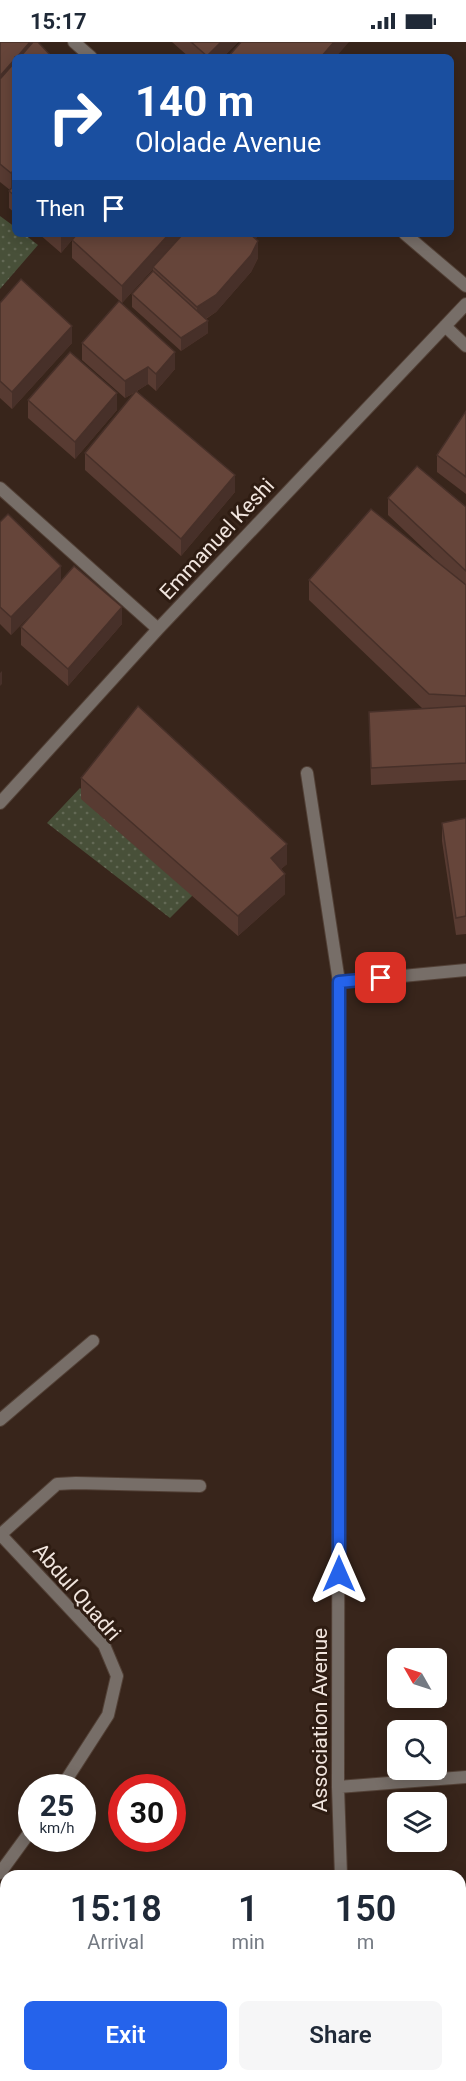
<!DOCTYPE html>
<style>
:root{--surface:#fff;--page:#f6f6f7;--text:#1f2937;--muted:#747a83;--accent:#2563eb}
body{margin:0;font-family:Roboto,sans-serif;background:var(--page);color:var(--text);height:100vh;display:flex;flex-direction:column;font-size:22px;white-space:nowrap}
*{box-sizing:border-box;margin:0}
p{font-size:20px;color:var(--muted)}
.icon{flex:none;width:33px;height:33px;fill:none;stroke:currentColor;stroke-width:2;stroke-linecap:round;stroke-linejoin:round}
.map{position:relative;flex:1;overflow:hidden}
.sheet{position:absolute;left:0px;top:1828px;width:466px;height:212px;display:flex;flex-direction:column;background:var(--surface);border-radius:18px 18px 0 0;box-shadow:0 3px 15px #0003}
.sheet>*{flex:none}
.banner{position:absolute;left:12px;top:12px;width:442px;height:183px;border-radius:9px;box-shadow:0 3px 15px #0003;background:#1a4fa0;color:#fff;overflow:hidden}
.needle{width:39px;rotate:309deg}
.fabs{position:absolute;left:387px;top:1606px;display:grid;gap:12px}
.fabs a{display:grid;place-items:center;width:60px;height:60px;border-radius:9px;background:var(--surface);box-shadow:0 3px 15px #0003;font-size:30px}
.speed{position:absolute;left:18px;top:1732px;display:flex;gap:12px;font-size:30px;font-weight:700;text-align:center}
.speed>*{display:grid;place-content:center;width:78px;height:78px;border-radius:50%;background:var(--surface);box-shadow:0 3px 15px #0003;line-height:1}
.speed small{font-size:15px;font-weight:400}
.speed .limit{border:9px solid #d22;background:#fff;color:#111}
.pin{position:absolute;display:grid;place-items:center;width:51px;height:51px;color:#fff;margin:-26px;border-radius:12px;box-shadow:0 3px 9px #0006}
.me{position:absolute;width:66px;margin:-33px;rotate:0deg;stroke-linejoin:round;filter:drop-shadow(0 0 4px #0008)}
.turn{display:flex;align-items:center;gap:21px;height:126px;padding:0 24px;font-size:27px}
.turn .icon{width:78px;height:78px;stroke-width:2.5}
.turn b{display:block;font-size:42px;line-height:51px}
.then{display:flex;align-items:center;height:57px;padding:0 24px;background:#0003;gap:12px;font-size:22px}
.eta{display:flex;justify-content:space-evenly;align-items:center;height:102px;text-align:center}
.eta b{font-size:36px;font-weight:600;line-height:42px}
.action{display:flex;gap:12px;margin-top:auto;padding:12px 24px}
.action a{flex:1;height:69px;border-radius:9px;background:var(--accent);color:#fff;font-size:24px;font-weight:600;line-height:69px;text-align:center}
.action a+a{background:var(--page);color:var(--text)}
.status{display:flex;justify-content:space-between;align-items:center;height:42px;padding:0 30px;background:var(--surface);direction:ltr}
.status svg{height:16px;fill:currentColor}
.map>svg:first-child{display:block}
</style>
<div class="status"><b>15:17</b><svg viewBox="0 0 49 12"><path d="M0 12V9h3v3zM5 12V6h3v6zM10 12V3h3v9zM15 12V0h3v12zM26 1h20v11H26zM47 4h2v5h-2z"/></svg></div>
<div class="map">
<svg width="466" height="2039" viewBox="0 0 466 2039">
<defs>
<pattern id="green-dots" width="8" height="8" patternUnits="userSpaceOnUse" patternTransform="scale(1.5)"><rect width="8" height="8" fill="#485039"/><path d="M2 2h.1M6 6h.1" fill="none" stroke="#636955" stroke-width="1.8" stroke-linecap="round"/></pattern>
</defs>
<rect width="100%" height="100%" fill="#38251b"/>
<path fill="url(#green-dots)" d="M0 174 15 185V192H24L38 203 0 247Z
M80 746 197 849 170 876 47 781Z"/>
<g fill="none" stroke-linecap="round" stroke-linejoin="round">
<defs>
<path id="lane" d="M405 192 466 244
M0 1378 93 1299
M0 1493 57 1442 76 1441 200 1444"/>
<path id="street" d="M74 0 91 15
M445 284 466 304
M0 446 158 587
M307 731 339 940 338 1745 341 1834
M0 761 158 587 466 262
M339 940 466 928
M0 1492 104 1603 117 1634 108 1673 61 1746
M338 1745 466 1735
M0 1831 32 1787
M347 2034V2039"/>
</defs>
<use href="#lane" stroke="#524036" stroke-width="14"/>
<use href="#street" stroke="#524036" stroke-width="14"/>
<use href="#lane" stroke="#776e68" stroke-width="12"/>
<use href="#street" stroke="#776e68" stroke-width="12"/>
</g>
<path fill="#583b32" d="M0 0 15 15V171L9 166V149L10 148 0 140Z
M172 0H238L223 15H189Z
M39 192H257V195L255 197 258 216 251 230 216 270 206 277 208 291 181 309 132 265V252L153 229V227L122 261 72 216V198L61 211Z
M0 261 72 301 12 367 0 356Z
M82 301 175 327 156 349 148 342 137 349 235 450 181 514 85 428V411L136 350 125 356 82 318Z
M28 358 117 368 75 417 28 376Z
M466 369V452L437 430V413Z
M388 456 466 465V738L371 743 369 670 423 667 309 558V538L441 523 388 473Z
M0 480 61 540 122 582 68 644 21 603V585L50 553 11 593 0 582Z
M81 736 287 822 281 827 285 852 238 894 81 757Z
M466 776V892L456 893 442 799V781Z"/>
<path fill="#473029" d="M30 0H35V15H17Z
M221 0H238L223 15H207Z
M334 0H349L336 15H321Z
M15 17V37L0 54V34Z
M15 127V144L11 148V131Z
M62 192H77L61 211V194Z
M169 192H184L153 225V227L122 261V244Z
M247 192H257V195L247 206Z
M258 199V216L251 230 216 270 197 282V265Z
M208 279V291L181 309V296Z
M72 284V301L12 367V350Z
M175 310V327L156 349V332Z
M148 325V342L125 356V339Z
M117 351V368L75 417V400Z
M235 433V450L181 514V497Z
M61 524V541L11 593V575Z
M122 565V582L68 644V627Z
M2 629V642L0 644V631Z
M287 802V822L271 836V816Z
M285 832V852L238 894V874Z"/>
<path fill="#66453a" stroke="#473029" stroke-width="1.5" d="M0 0H30L17 15H15V17L0 34Z
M33 0H38L52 15H20Z
M191 0H221L207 14Z
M241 0H334L321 15H228Z
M15 20V127L11 131 0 122V37Z
M15 142V154L9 149Z
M77 192H169L122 244 72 198Z
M183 192H250L258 199 251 213 216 253 197 265 153 225Z
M153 229 208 279 181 296 132 252Z
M21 237 72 284 12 350 0 339V261Z
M119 259 175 310 156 332 148 325 125 339 82 301Z
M70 310 117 351 75 400 28 358Z
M136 349 235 433 181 497 85 411Z
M466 369V435L437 413Z
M417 424 466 465V529L388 456Z
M371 467 466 543V654L429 652 309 538Z
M8 472 61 524 11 575 0 565V480Z
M74 524 122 565 68 627 21 585Z
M138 664 287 802 271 816 285 832 238 874 81 736Z
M466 664V721L371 726 369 670Z
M466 776V874L456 876 442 781Z"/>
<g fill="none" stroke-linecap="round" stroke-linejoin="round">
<defs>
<path id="route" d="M339 1532V940L381 936"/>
</defs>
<use href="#route" stroke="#184099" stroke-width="15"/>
<use href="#route" stroke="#2563eb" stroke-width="10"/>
</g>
<g text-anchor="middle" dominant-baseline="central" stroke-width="6" stroke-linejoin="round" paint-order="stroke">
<g font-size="21" fill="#f1e5de" stroke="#2e1c12">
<text transform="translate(217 497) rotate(-47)">Emmanuel Keshi</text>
<text transform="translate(77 1550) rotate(49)">Abdul Quadri</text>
<text transform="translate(320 1678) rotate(-90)">Association Avenue</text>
</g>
</g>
</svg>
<div class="fabs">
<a><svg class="needle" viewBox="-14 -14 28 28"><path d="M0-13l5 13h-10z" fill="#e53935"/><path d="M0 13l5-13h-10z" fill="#747a83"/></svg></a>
<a><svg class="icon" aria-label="search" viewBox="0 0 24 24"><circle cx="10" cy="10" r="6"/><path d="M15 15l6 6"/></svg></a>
<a><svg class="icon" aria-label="layers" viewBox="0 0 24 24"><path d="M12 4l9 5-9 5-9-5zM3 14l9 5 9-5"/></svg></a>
</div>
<div class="speed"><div>25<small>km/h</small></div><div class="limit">30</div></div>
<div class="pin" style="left:381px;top:936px;background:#d93025"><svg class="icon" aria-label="arrive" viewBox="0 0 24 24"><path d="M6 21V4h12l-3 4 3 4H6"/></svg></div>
<svg class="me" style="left:339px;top:1532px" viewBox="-20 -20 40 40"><path d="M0-17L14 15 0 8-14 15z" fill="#2563eb" stroke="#fff" stroke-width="4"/></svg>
<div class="banner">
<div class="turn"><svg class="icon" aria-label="right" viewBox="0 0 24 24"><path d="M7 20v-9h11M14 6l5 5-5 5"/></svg><div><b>140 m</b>Ololade Avenue</div></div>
<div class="then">Then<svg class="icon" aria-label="arrive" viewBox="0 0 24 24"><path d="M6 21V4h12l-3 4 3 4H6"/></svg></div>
</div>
<section class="sheet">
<div class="eta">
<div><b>15:18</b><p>Arrival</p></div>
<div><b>1</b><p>min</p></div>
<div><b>150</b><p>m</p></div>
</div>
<div class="action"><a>Exit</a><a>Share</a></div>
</section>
</div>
